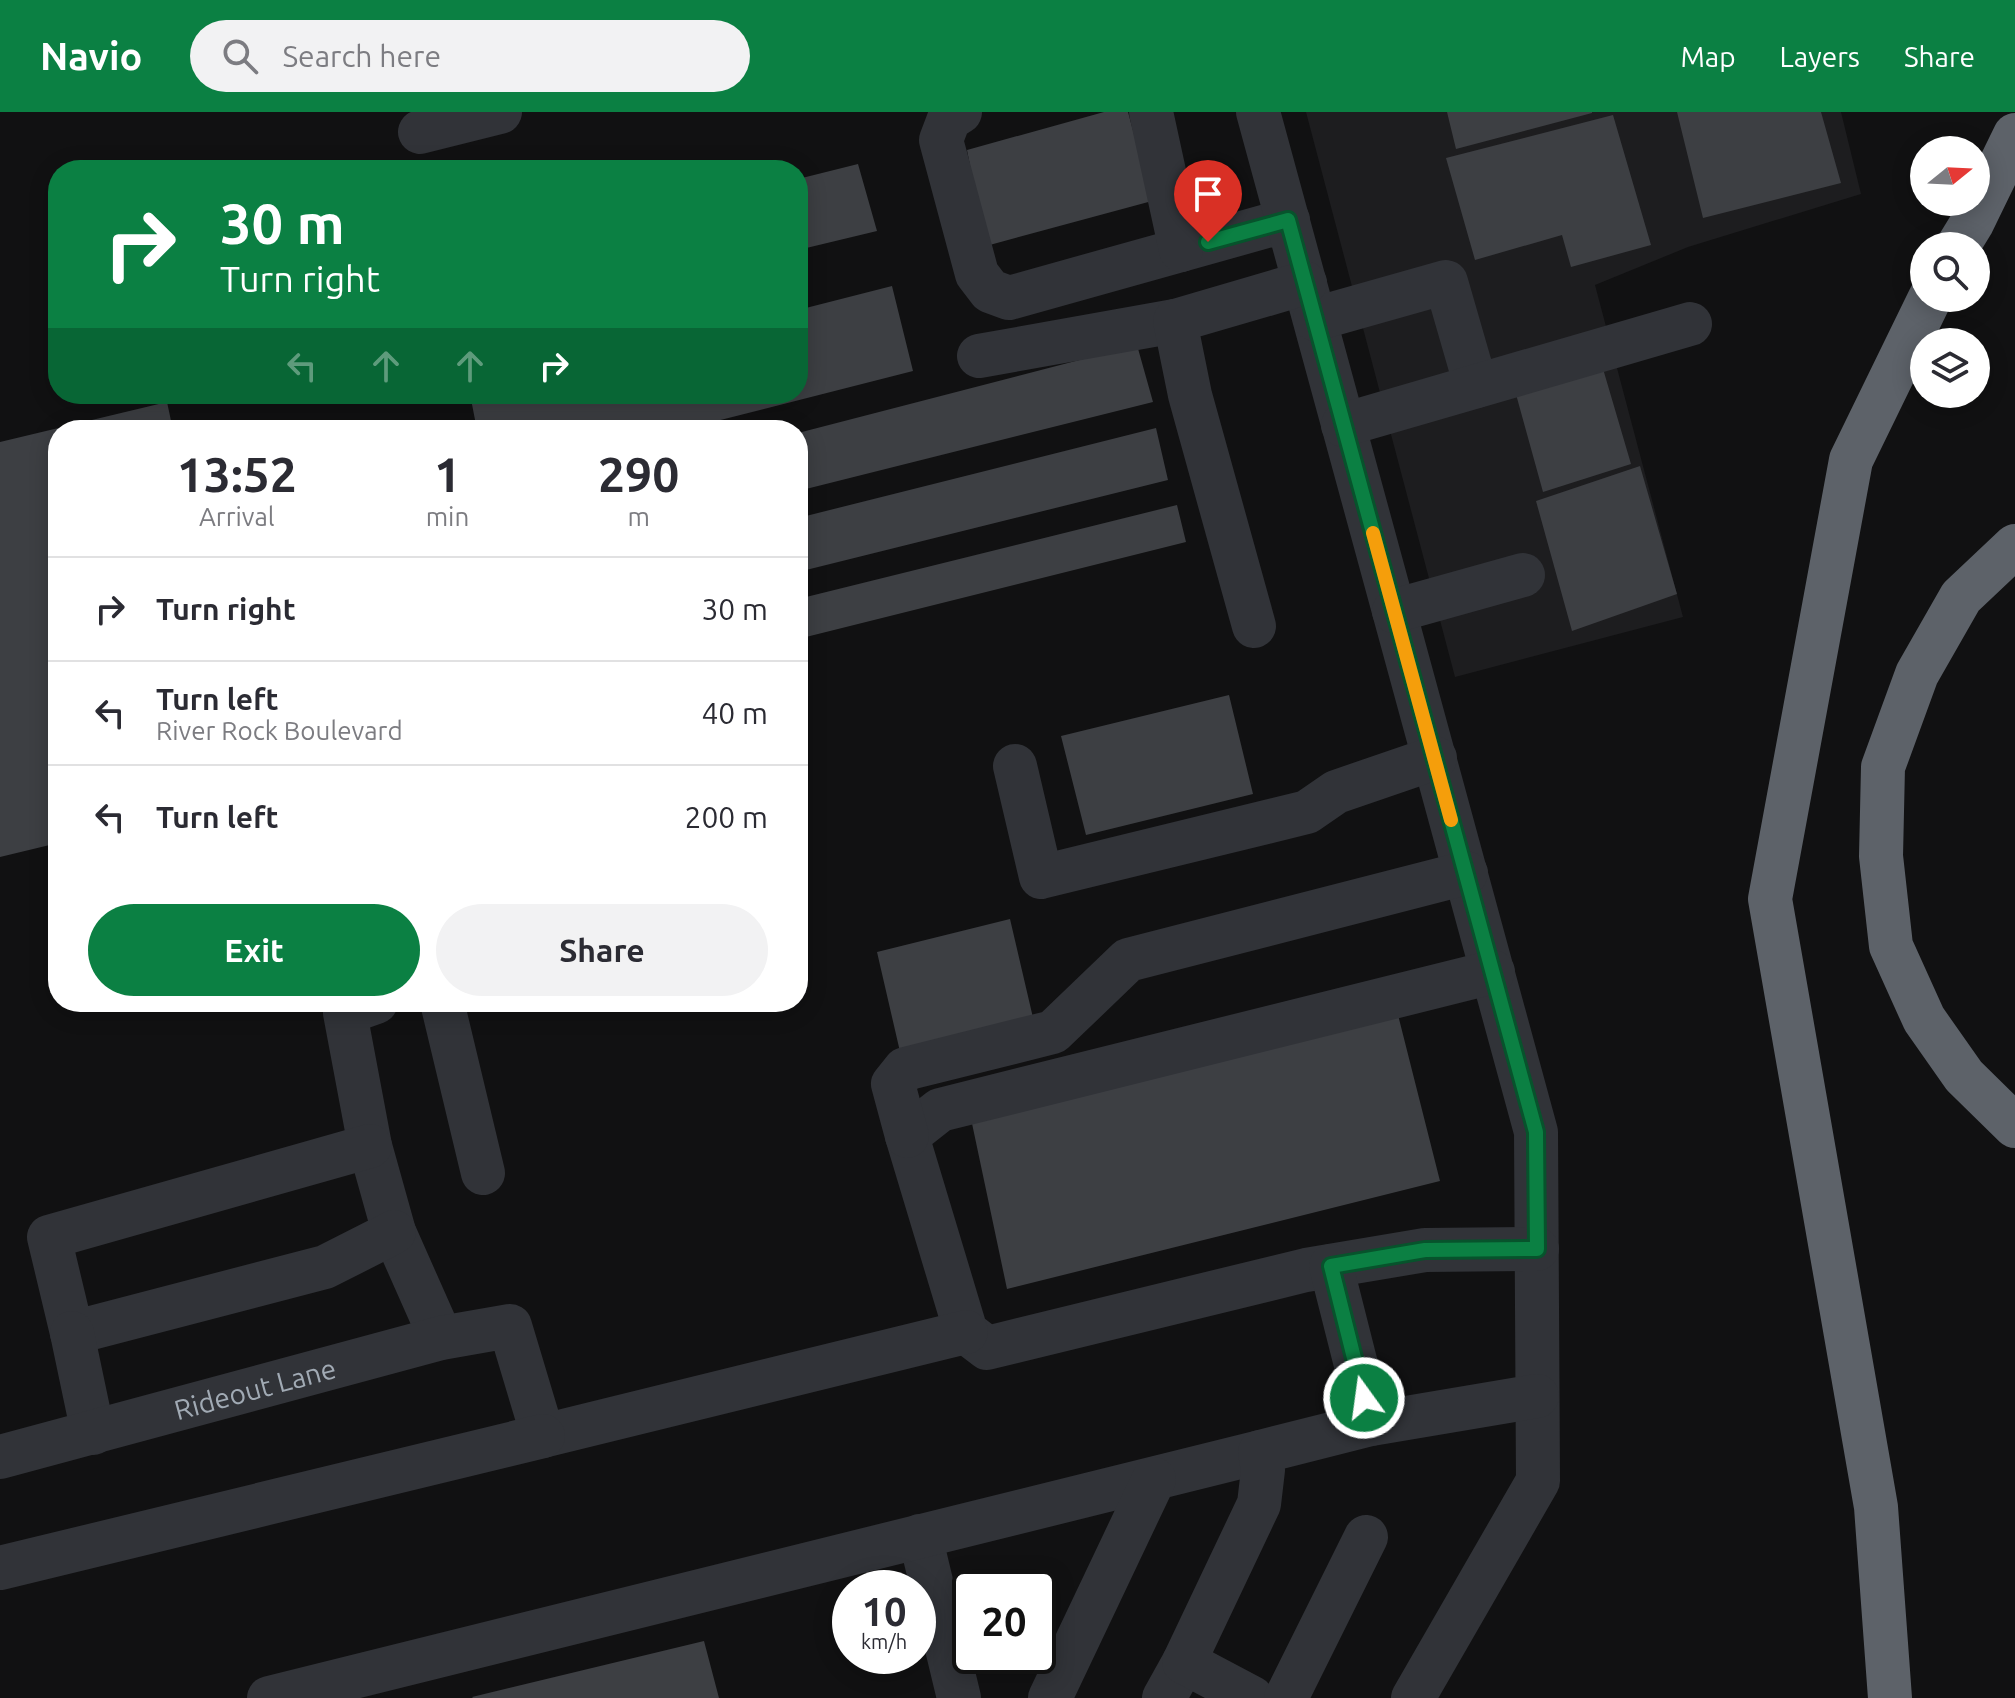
<!DOCTYPE html>
<style>
:root{--surface:#fff;--page:#f2f2f3;--text:#2b2b33;--muted:#7c7c81;--line:#e1e1e2;--accent:#0b8043}
body{margin:0;font-family:Ubuntu,sans-serif;background:var(--page);color:var(--text);height:100vh;display:flex;flex-direction:column;font-size:30px;white-space:nowrap}
*{box-sizing:border-box;margin:0}
p{font-size:26px;color:var(--muted)}
.icon{flex:none;width:44px;height:44px;fill:none;stroke:currentColor;stroke-width:2;stroke-linecap:round;stroke-linejoin:round}
.map{position:relative;flex:1;overflow:hidden}
.panel{position:absolute;left:48px;top:308px;width:760px;height:592px;display:flex;flex-direction:column;background:var(--surface);border-radius:32px;box-shadow:0 4px 20px #0003}
.panel>*{flex:none}
.guide{position:absolute;left:48px;top:48px;width:760px;height:244px;border-radius:32px;box-shadow:0 4px 20px #0003;background:#0b8043;color:#fff;overflow:hidden}
.needle{width:52px;rotate:72deg}
.buttons{position:absolute;left:1910px;top:24px;display:grid;gap:16px}
.buttons a{display:grid;place-items:center;width:80px;height:80px;border-radius:50%;background:var(--surface);box-shadow:0 4px 20px #0003;font-size:40px}
.speed{position:absolute;left:832px;top:1458px;display:flex;gap:16px;font-size:40px;font-weight:700;text-align:center}
.speed>*{display:grid;place-content:center;width:104px;height:104px;border-radius:50%;background:var(--surface);box-shadow:0 4px 20px #0003;line-height:1}
.speed small{font-size:20px;font-weight:400}
.speed .limit{border:4px solid #111;border-radius:12px;background:#fff;color:#111}
.pin{position:absolute;display:grid;place-items:center;width:68px;height:68px;color:#fff;margin:-82px -34px;border-radius:50% 50% 50% 0;rotate:-45deg;box-shadow:0 0 8px #0007}
.pin .icon{rotate:45deg}
.me{position:absolute;width:88px;margin:-44px;rotate:346deg;stroke-linejoin:round;filter:drop-shadow(0 0 6px #0008)}
.turn{display:flex;align-items:center;gap:28px;height:168px;padding:0 40px;font-size:36px}
.turn .icon{width:104px;height:104px;stroke-width:2.5}
.turn b{display:block;font-size:56px;line-height:68px}
.lanes{display:flex;align-items:center;height:76px;padding:0 40px;background:#0003;justify-content:center;gap:40px;direction:ltr}
.lanes .off{opacity:.35}
.eta{display:flex;justify-content:space-evenly;align-items:center;height:136px;text-align:center}
.eta b{font-size:48px;font-weight:700;line-height:56px}
.button{display:flex;gap:16px;margin-top:auto;padding:16px 40px}
.button a{flex:1;height:92px;border-radius:48px;background:var(--accent);color:#fff;font-size:32px;font-weight:700;line-height:92px;text-align:center}
.button a+a{background:var(--page);color:var(--text)}
ul{padding:0;list-style:none}
li{display:flex;align-items:center;gap:24px;height:104px;padding:0 40px;border-top:2px solid var(--line)}
li div{flex:1}
li b{display:block;font-size:30px}
li em{font-style:normal}
header{display:flex;align-items:center;gap:48px;box-sizing:border-box;height:112px;padding:0 40px;background:var(--accent);color:#fff}
header strong{font-size:38px}
nav{display:flex;gap:44px;margin-inline-start:auto;font-size:28px}
.search{width:560px;height:72px;background:var(--page);display:flex;align-items:center;gap:20px;box-sizing:border-box;padding:0 28px;border-radius:44px;color:var(--muted);font-size:30px}
.map>svg:first-child{display:block}
</style>
<header>
<strong>Navio</strong>
<div class="search"><svg class="icon" aria-label="search" viewBox="0 0 24 24"><circle cx="10" cy="10" r="6"/><path d="M15 15l6 6"/></svg>Search here</div>
<nav><a>Map</a><a>Layers</a><a>Share</a></nav>
</header>
<div class="map">
<svg width="2015" height="1586" viewBox="0 0 2015 1586">
<rect width="100%" height="100%" fill="#111112"/>
<path fill="#1d1d1f" d="M1306 0H1841L1861 82 1688 135 1595 173 1683 505 1455 565Z"/>
<path fill="#3d3f43" d="M1104 0H1128L1152 89 986 134 967 38Z
M1447 0H1592V1L1456 37Z
M1677 0H1821L1841 71 1703 106Z
M1613 3 1651 133 1571 155 1562 123 1475 148 1446 46Z
M858 52 877 119 798 138V67Z
M892 174 913 259 681 318H477L470 282H798V198Z
M1137 233 1153 290 798 379V321Z
M1601 250 1631 352 1543 380 1514 275Z
M167 290 173 318H58V731L0 745V330Z
M1156 316 1168 368 798 460V406Z
M1640 354 1677 482 1572 519 1536 389Z
M1177 393 1186 430 798 527V487Z
M1229 583 1253 682 1086 723 1061 624Z
M1010 807 1034 910 901 944 877 840Z
M1395 891 1440 1069 1007 1177 970 1002Z
M704 1529 719 1586H473L472 1585Z"/>
<g fill="none" stroke-linecap="round" stroke-linejoin="round">
<g stroke="#313338" stroke-width="44">
<path d="M960 0 949 7 941 28 977 162 990 179 1009 186 1288 108"/>
<path d="M1151 0 1181 138"/>
<path d="M1258 0 1536 1020 1538 1369 1413 1586"/>
<path d="M420 20 500 0"/>
<path d="M1315 207 1446 170 1476 274"/>
<path d="M979 244 1175 209"/>
<path d="M1343 313 1690 212"/>
<path d="M1394 499 1523 463"/>
<path d="M1254 514 1190 283 1175 209 1305 171"/>
<path d="M1015 654 1041 765 1307 700 1336 680 1435 646"/>
<path d="M1493 860 940 998 907 1024 966 1220 987 1236 1306 1158 1425 1138 1537 1137"/>
<path d="M376 890 345 901 370 1034 394 1120 441 1226"/>
<path d="M442 890 483 1061"/>
<path d="M907 1024 893 972 905 957 1053 920 1128 848 1466 761"/>
<path d="M370 1034 49 1125 72 1221 325 1155 394 1120"/>
<path d="M1331 1154 1371 1312"/>
<path d="M72 1221 93 1321"/>
<path id="s1" d="M0 1345 441 1226 510 1214 543 1324 966 1220"/>
<path d="M920 1424 959 1586"/>
<path d="M0 1456 543 1324"/>
<path d="M269 1586 1260 1340"/>
<path d="M1050 1586 1154 1367"/>
<path d="M1164 1586 1184 1550"/>
<path d="M1252 1586 1184 1550 1259 1392 1263 1358 1260 1340 1371 1312 1537 1284"/>
<path d="M1286 1586 1366 1425"/>
</g>
<path stroke="#5d6269" stroke-width="44" d="M1958 134 1972 111 2015 23
M2015 434 1961 485 1917 562 1883 655 1881 744 1891 834 1924 907 1964 964 2015 1014
M1890 1586 1876 1395 1770 787 1851 348 1930 186"/>
</g>
<g fill="none" stroke-linecap="round" stroke-linejoin="round">
<defs>
<path id="route" d="M1208 130 1288 108 1536 1020 1537 1137 1425 1138 1331 1154 1364 1286"/>
</defs>
<use href="#route" stroke="#07532c" stroke-width="20"/>
<use href="#route" stroke="#0b8043" stroke-width="14"/>
<path stroke="#f59e0b" stroke-width="14" d="M1373 421 1451 708"/>
</g>
<g text-anchor="middle" dominant-baseline="central" stroke-width="8" stroke-linejoin="round" paint-order="stroke">
<g font-size="28" fill="#a1aab4" stroke="#0c0c0d">
<text stroke="none"><textPath href="#s1" startOffset="264">Rideout Lane</textPath></text>
</g>
</g>
</svg>
<div class="buttons">
<a><svg class="needle" viewBox="-14 -14 28 28"><path d="M0-13l5 13h-10z" fill="#e53935"/><path d="M0 13l5-13h-10z" fill="#7c7c81"/></svg></a>
<a><svg class="icon" aria-label="search" viewBox="0 0 24 24"><circle cx="10" cy="10" r="6"/><path d="M15 15l6 6"/></svg></a>
<a><svg class="icon" aria-label="layers" viewBox="0 0 24 24"><path d="M12 4l9 5-9 5-9-5zM3 14l9 5 9-5"/></svg></a>
</div>
<div class="speed"><div>10<small>km/h</small></div><div class="limit">20</div></div>
<div class="pin" style="left:1208px;top:130px;background:#d93025"><svg class="icon" aria-label="arrive" viewBox="0 0 24 24"><path d="M6 21V4h12l-3 4 3 4H6"/></svg></div>
<svg class="me" style="left:1364px;top:1286px" viewBox="-20 -20 40 40"><circle r="17" fill="#0b8043" stroke="#fff" stroke-width="3"/><path d="M0-11L8 9 0 5-8 9z" fill="#fff"/></svg>
<div class="guide">
<div class="turn"><svg class="icon" aria-label="right" viewBox="0 0 24 24"><path d="M7 20v-9h11M14 6l5 5-5 5"/></svg><div><b>30 m</b>Turn right</div></div>
<div class="lanes"><svg class="icon off" aria-label="left" viewBox="0 0 24 24"><path d="M17 20v-9H6M10 6l-5 5 5 5"/></svg><svg class="icon off" aria-label="ahead" viewBox="0 0 24 24"><path d="M12 20V5M6 11l6-6 6 6"/></svg><svg class="icon off" aria-label="ahead" viewBox="0 0 24 24"><path d="M12 20V5M6 11l6-6 6 6"/></svg><svg class="icon" aria-label="right" viewBox="0 0 24 24"><path d="M7 20v-9h11M14 6l5 5-5 5"/></svg></div>
</div>
<section class="panel">
<div class="eta">
<div><b>13:52</b><p>Arrival</p></div>
<div><b>1</b><p>min</p></div>
<div><b>290</b><p>m</p></div>
</div>
<ul>
<li><svg class="icon" aria-label="right" viewBox="0 0 24 24"><path d="M7 20v-9h11M14 6l5 5-5 5"/></svg><div><b>Turn right</b></div><em>30 m</em></li>
<li><svg class="icon" aria-label="left" viewBox="0 0 24 24"><path d="M17 20v-9H6M10 6l-5 5 5 5"/></svg><div><b>Turn left</b><p>River Rock Boulevard</p></div><em>40 m</em></li>
<li><svg class="icon" aria-label="left" viewBox="0 0 24 24"><path d="M17 20v-9H6M10 6l-5 5 5 5"/></svg><div><b>Turn left</b></div><em>200 m</em></li>
</ul>
<div class="button"><a>Exit</a><a>Share</a></div>
</section>
</div>
